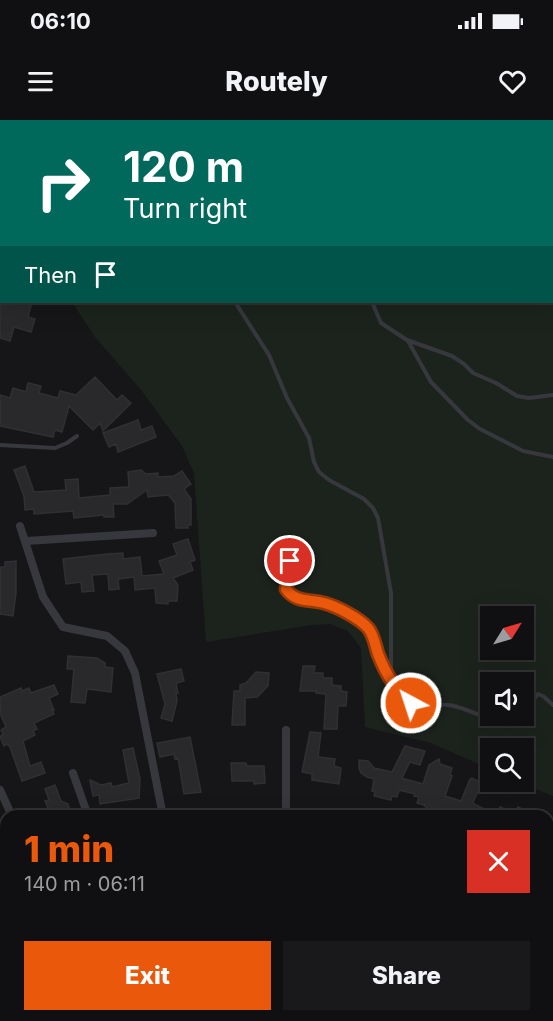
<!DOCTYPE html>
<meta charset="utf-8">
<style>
:root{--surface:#101012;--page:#19191b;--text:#f1f3f6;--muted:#9c9d9f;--line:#303032;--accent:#ea580c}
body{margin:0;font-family:Inter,sans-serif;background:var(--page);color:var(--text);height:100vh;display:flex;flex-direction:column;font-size:22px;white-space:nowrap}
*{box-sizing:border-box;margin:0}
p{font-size:20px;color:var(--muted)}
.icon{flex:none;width:33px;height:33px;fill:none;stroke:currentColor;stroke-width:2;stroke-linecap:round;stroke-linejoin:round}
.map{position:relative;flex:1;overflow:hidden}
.details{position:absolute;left:0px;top:690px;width:554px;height:212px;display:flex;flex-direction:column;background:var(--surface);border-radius:18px 18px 0 0;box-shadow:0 6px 24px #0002,0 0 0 2px var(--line)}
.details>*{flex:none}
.banner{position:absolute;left:0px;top:0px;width:554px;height:183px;box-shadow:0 6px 24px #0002,0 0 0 2px var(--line);background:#00695c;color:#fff;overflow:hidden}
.needle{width:39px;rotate:53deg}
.fabs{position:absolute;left:480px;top:486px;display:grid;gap:12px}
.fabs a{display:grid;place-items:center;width:54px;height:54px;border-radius:0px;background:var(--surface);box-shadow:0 6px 24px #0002,0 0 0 2px var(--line);font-size:30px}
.pin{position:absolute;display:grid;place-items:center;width:51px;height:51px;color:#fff;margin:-26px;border:3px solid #fff;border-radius:50%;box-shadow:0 2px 6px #0007}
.me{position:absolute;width:66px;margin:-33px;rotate:320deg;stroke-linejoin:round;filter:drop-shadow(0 0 4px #0008)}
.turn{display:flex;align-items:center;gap:21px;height:126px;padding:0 24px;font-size:27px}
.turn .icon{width:78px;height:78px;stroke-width:2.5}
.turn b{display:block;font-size:42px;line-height:51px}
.then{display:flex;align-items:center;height:57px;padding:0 24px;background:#0003;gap:12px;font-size:22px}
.round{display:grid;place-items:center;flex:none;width:63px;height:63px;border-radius:0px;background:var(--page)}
.headline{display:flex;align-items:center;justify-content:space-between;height:102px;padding:0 24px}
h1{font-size:36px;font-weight:800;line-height:45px;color:var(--accent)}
.cta{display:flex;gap:12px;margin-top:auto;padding:12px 24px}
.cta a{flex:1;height:69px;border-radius:0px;background:var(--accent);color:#fff;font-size:24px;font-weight:800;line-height:69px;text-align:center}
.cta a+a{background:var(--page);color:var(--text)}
.status{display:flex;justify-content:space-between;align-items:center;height:42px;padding:0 30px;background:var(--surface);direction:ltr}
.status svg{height:16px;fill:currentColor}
header{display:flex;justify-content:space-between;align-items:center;height:78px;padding:0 24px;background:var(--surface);font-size:27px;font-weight:800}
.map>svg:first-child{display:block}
</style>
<div class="status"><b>06:10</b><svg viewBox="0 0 49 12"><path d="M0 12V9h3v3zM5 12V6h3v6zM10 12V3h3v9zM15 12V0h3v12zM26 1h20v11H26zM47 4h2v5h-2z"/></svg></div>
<header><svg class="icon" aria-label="menu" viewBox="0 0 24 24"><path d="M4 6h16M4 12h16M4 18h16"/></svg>Routely<svg class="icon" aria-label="heart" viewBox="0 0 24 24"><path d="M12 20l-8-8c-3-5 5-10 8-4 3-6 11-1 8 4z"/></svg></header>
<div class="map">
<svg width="553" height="901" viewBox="0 0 553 901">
<rect width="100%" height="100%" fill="#161618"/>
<path fill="#1c231d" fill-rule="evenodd" d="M233 0H553V676L519 662H524V628H490V649L431 623 365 607 361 528 348 511 330 504 312 505 206 522 194 353 182 326 141 270 95 217 72 182H552V2L231 1ZM490 496H524V530H490ZM490 562H524V596H490Z"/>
<path fill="#29292c" stroke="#303034" stroke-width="1.5" d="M0 182H32L28 197 35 199 31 212 14 207 10 221 0 218Z
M95 257 117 280 122 275 131 283 103 311 100 303 93 310 69 286 62 312 55 310 53 317 0 306V275L10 278 13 268 26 272 28 263 41 266 39 273 58 278 60 271 76 275Z
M138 300 141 310 152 306 156 317 118 332 116 324 109 327 103 313Z
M25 346 34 372 66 370 65 360 78 359 79 378 110 375V368L129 367 128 352 141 350 146 354 158 353V357L174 356 182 351 191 364 184 369 191 379V405H188V408H176L175 383 171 378 168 375 148 377 147 370 127 384H113L114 397H104V395L74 398 73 391 34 394V389L25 390 24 376 14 350Z
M188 419 195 440 190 442 193 450 173 458 178 465 177 481H168V484L156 483 155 468 135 470 134 457 118 459 119 469 109 470 108 454 92 455 94 471 82 472 81 462 66 464 63 439 107 434 123 433V439L140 437 142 456 164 454 159 441 177 435 173 424Z
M16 441V473L13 496 0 494V447H5V442Z
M68 536 97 538 105 543V547L113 548 111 572 87 569 85 583 71 582 74 549H67Z
M303 546H315L314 553H323V558H332V565L341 566V571L347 572 346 586H338L337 609H324L326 574 316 573V571H300Z
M181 549 184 561 176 563 178 573H176L177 581 172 601 161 598 165 584 157 554Z
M256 552 269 553 268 566 257 577 245 578V605H232L234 571H240V565L246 563Z
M54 565 58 574 49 578 54 590H52L54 594 34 603 37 609 33 611 35 615 23 621 30 646 41 642 45 653 22 661 10 627 7 624 4 626 0 617 3 614 1 610 6 607 0 593V577L21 568 22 571 29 568 31 573Z
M310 612 321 613 318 637 335 639 334 646 341 648 339 664 312 660V654L302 652Z
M190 617 201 672 184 674 178 638 175 639 174 634 160 637 157 623Z
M405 626 425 631 420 645 410 642 402 658 405 659 423 664 429 645 439 639 440 644 452 648 450 655 452 656 445 676 461 681 470 659 472 658 482 663 473 682 474 684 496 695 500 687 515 693 518 687 539 696H450L451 694 433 688 428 690 424 685 417 683 419 677 414 676 415 674 399 670 397 677 392 676 391 680 374 676 375 672 372 671 374 659 367 657 361 653 359 648V640L368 641 374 648 392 652Z
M133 628 140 659 139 678 100 684 99 675 93 676 90 660 101 665 111 663 112 667 129 663 123 630Z
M231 643H246L247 646H264L265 663 254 664V661H232Z
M55 665 61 681 68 684 69 687 64 696H48L45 689 48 688 45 681 49 680 45 669Z"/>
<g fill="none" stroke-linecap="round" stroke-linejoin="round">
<path stroke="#3d3f44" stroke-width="1.5" stroke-dasharray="3 4.5" stroke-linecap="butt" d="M33 2 35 0
M187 2 189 0
M221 2 224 0
M0 24 2 23
M0 128 2 127
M0 147 2 146"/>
<path stroke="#37383d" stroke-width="4" d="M365 0 372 2
M245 2 247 0
M552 75 553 76
M235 182 269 235 287 278 309 318 314 342 319 352 329 360 364 379 373 388 378 398 391 473V558
M372 182 381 203 407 220 452 236 464 244 473 253 496 263 517 276 529 278 553 275
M408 221 431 262 468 300 480 309 523 331 553 337
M0 325 55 328 67 323 77 316
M290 441V448L286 460 283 453 284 444Z
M286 460C286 467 286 472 292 476 301 482 313 480 323 483 336 486 358 498 367 507 375 515 375 527 379 537 384 548 391 562 399 572 413 592 434 581 454 586 476 591 497 608 519 596
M524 591 538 574 543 576 553 585
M0 887 6 883
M539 896 546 901"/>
<path stroke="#37383d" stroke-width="8" d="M20 406 43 477 63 507 107 516 125 531 135 553 163 696
M26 421 153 413
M73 653 88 696
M0 670 12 696
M286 696V610
M0 765 6 762
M548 776 553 779
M149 896 151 901
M366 896 379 901
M162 901 179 896"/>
</g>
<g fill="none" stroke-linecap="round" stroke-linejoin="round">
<defs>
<path id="route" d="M290 441 286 469C296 483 309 479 324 483 336 486 359 498 368 508 374 515 375 525 378 534 385 552 396 571 411 583"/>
</defs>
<use href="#route" stroke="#983908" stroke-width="15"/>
<use href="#route" stroke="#ea580c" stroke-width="10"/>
</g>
</svg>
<div class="fabs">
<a><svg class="needle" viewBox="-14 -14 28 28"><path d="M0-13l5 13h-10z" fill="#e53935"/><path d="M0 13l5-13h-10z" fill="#9c9d9f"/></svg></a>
<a><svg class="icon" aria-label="sound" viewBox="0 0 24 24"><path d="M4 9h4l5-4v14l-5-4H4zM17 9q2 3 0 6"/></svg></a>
<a><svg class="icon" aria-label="search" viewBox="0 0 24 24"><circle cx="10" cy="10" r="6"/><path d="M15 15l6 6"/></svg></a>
</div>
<div class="pin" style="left:290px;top:441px;background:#d93025"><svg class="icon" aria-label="arrive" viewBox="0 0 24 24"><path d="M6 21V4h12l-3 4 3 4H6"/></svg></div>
<svg class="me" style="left:411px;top:583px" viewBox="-20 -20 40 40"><circle r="17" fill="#ea580c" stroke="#fff" stroke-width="3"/><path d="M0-11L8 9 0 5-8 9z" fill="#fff"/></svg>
<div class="banner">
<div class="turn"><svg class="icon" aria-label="right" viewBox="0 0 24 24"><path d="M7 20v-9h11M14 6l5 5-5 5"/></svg><div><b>120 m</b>Turn right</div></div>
<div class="then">Then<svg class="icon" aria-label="arrive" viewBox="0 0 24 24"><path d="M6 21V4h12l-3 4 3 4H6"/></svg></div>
</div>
<section class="details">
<div class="headline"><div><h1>1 min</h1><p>140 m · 06:11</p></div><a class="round" style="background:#d93025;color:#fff"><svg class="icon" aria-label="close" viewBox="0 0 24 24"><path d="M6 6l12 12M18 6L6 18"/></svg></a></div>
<div class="cta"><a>Exit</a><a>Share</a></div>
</section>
</div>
